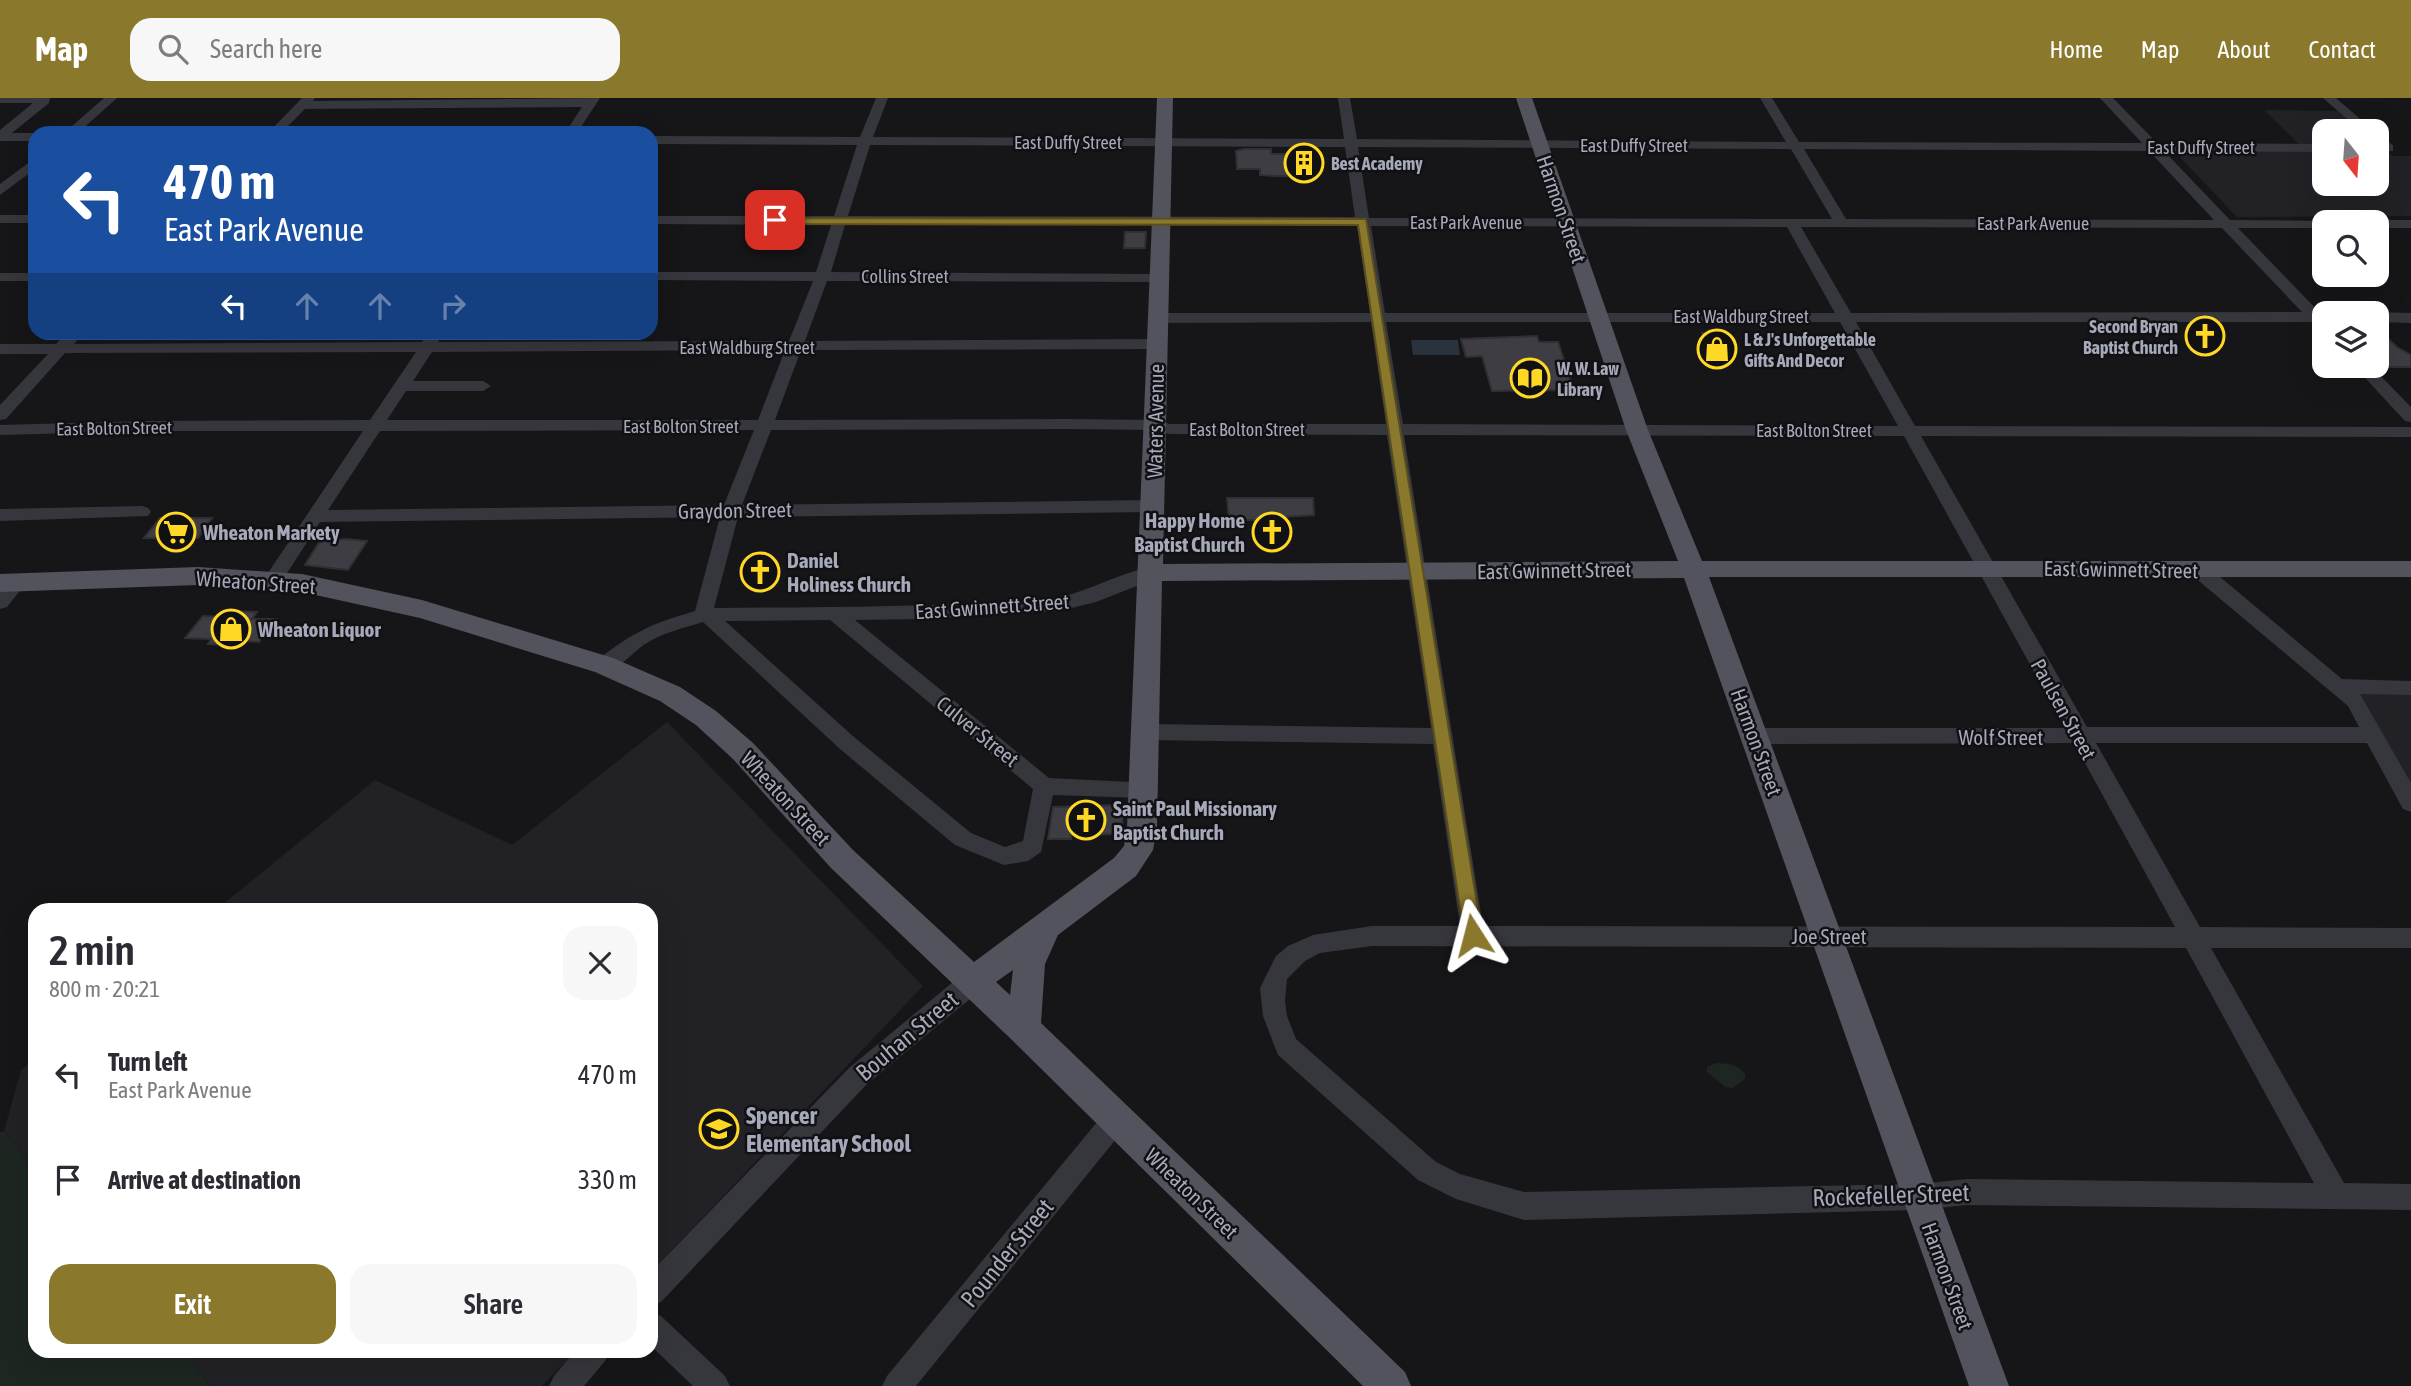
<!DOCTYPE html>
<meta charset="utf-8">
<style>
:root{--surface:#fff;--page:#f7f7f7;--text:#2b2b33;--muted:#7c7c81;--accent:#8a792d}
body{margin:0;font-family:"Asap Condensed",sans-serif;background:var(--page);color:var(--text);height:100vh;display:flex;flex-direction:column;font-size:26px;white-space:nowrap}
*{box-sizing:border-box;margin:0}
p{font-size:23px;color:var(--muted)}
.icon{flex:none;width:38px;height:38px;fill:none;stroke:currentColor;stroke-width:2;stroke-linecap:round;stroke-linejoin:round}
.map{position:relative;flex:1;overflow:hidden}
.drawer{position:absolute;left:28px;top:805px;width:630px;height:455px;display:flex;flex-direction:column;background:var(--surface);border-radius:21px;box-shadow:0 7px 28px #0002}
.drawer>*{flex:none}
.top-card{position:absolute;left:28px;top:28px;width:630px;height:214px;border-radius:21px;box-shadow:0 7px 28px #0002;background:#1a4fa0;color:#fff;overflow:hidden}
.needle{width:46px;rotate:163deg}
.tools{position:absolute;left:2312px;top:21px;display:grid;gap:14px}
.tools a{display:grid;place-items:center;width:77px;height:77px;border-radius:14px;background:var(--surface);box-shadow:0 7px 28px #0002;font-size:35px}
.pin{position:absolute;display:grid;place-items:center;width:60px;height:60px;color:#fff;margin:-30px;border-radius:14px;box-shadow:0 4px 10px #0006}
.me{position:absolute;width:77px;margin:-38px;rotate:351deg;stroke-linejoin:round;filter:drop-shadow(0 0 5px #0008)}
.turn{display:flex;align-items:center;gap:24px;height:147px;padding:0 21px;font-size:32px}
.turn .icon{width:91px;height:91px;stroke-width:2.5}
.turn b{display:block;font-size:49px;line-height:60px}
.lanes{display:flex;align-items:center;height:66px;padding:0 21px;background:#0003;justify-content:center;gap:35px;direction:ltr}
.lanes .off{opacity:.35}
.round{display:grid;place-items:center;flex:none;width:74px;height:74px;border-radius:21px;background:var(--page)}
.overview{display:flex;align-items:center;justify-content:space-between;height:119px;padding:0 21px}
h1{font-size:42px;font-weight:600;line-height:52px}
.action{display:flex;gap:14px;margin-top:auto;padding:14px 21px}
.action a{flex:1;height:80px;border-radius:21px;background:var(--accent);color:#fff;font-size:28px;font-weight:600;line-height:80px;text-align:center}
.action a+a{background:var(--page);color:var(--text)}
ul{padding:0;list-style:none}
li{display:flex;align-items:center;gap:21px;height:105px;padding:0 21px}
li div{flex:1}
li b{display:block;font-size:26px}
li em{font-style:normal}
header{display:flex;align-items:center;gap:42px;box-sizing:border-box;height:98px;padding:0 35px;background:var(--accent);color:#fff}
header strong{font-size:33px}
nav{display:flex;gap:38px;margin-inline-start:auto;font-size:24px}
.search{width:490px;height:63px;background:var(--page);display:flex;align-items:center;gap:18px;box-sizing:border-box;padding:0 24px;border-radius:21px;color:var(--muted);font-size:26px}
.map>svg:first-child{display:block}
</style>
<header>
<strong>Map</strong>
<div class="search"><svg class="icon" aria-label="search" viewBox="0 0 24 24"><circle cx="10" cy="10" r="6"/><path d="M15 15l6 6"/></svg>Search here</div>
<nav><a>Home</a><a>Map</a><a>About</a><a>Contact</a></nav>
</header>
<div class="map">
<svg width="2411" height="1288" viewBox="0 0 2411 1288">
<rect width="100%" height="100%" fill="#161518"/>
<path fill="#222125" d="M2264 12 2339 13 2363 33H2324V86H2376L2377 44 2393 58H2411V118L2237 119 2173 52 2304 51Z
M2350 583 2411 584V686Z
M667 624 923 888 651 1174V812H216L375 682 512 747Z
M35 960V1072L4 1033 21 972Z
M182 1253H576L542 1288H210Z"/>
<path fill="#1d2620" d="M1716 965C1728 966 1737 965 1745 976V981L1733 990 1725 989 1707 974V969Z
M4 1033 35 1072V1253H182L210 1288H0V1034Z"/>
<path fill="#2a323d" d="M1411 242H1458L1460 257H1413Z"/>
<path fill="#3d3d43" stroke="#302f34" stroke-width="2" d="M1244 51H1271V56H1314L1316 78H1274L1260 77V71H1237L1236 53Z
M1125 134H1146L1145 150H1124Z
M2376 229 2398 250 2411 257V269H2376Z
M1702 235H1718L1730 256 1712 257Z
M1537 238 1539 244H1558L1574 292 1492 293 1482 258 1466 259 1461 241Z
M1227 400H1313L1314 417 1283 419 1284 446 1265 449V446H1262L1258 422H1229Z
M160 420H212L198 440H144Z
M346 441 367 443 348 472 305 467 320 443Z
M232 513 257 514 252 521H276L259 544 230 542 226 547 208 546 211 541 185 540 203 518 228 519Z
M1123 707 1122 736 1071 737V741H1048L1053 709Z"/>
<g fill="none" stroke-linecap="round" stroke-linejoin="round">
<path fill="#36363d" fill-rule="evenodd" d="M0 0H50L49 5 12 35H35V43H0V32L33 5H0Z
M104 0H117L78 35H64Z
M302 0H315L313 3 600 0 577 35H565L582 9 305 11 281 35H268Z
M876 0H888L873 39 1344 41 1338 0H1350L1357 41 1786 44 1760 0H1772L1799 44 2142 45 2100 0H2113L2157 45 2324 46V54L2164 53 2230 122 2329 123 2324 124V130H2238L2319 214 2327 215H2324V228L2315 227 2311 224H1856L1915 328 2411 329V339L1921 338 2087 629H2359L2348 608 2193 478 2191 473 2193 468H2207L2342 581 2411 583V597L2360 596 2411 685V714L2403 711 2367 645H2096L2200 829 2411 830V850H2211L2344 1085 2411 1086V1112L1967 1107 1919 1112 1524 1122 1456 1101 1418 1082 1278 957 1263 918 1260 890 1276 858 1288 848 1313 837 1372 828H1460L1433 646 1145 642 1138 640 1135 634 1138 628 1145 626 1431 630 1387 337 1170 336 1155 332 1066 331 771 332 742 407 1153 402 1162 408 1153 414 738 419 714 510C828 509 942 509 1055 500 1082 497 1139 465 1157 470L1159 475 1157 480 1096 504 1059 513 925 521 855 522 1049 680 1151 685 1154 691 1151 697 1143 700 1053 697 1041 754 1028 763 1004 767 955 747 840 651 703 524C683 530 662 535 645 546 630 556 615 578 597 572L594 567 597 562C634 534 650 526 695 513L720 419 320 424 280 486H266L264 481 363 333H147L0 337V327L147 323 370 322 416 254 65 255 6 321 0 322V307L48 256H0V246H56L67 234H83L74 246 422 244 429 234H444L438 244 789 243 813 183 651 182V174H816L831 127 651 126V118H834L857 47 651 46V38L860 39ZM870 47 1345 49 1355 119 848 118ZM1358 49 1791 51 1832 121 1369 120ZM1804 51 2149 53 2214 122 1846 121ZM845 127 1357 128 1370 215H1158L1150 220 1158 225 1371 224 1386 326H1170L1155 322 1066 321 775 322 801 252 1157 251 1165 246 1157 241 805 243 827 183 1159 184 1166 180 1159 176 831 174ZM1371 128 1787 129 1835 215H1385ZM1801 129 2222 130 2302 214 1851 215ZM1386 224H1840L1898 328 1403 326ZM785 252 758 322H387L406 293H483L491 288 483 283H413L432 254ZM754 332 724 407 328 412 380 333ZM1404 337 1904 338 2065 630H1755L1748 632 1745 638 1748 644 1755 646 2074 645 2175 829 1483 828ZM830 522 1033 691 1023 743 1005 749 971 735 854 639 725 523ZM1372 848 2186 850 2314 1085 1967 1081 1919 1086 1524 1094 1460 1076 1436 1064 1296 941 1287 918 1285 903 1287 881 1305 863 1320 855Z
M2323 0H2336L2374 33H2361Z
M2376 36 2393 47V53L2376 54Z
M35 60V71L0 97V86Z
M0 117H35V125H0Z
M2376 122H2411V130H2376V124H2370Z
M0 175H35V183H0Z
M2376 214 2411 215V225L2376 224V215H2373Z
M2354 268H2371L2411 309V324L2405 323Z
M142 408 148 410 151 414 148 418 0 423V411Z
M18 478 25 479 27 484 7 509 0 511V492L11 479Z
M973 872 982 875 985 883 982 891 867 986 661 1204 651 1208V1174L849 970 964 875Z
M1116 1009 1125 1012 1129 1021 1125 1030 916 1288H882L887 1278 1107 1012Z
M651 1214 661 1218 725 1278 730 1288H693L651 1248Z
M575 1253H610L605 1263 584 1288H549L554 1278Z"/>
<path fill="#52535c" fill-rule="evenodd" d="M1157 0H1173L1163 466 1678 463 1626 332 1516 0H1532L1648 332 1702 463H2411V479H1709L2009 1288H1969L1684 480 1162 483 1157 729 1153 752 1136 778 1058 837 1045 866 1041 925 1405 1274 1411 1288H1363L1012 942 831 770 733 661 696 627 660 603 595 574 420 520 302 494 198 487 0 494V476L198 469 302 476 422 502 613 560 680 589 716 613 753 645 853 752 974 864 1114 760 1124 748 1127 729ZM1013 872 1010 897 996 884Z"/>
</g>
<path fill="#8a792d" stroke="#5a4f1d" stroke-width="2" d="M772 120 1366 121 1482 837 1479 842 1473 844 1467 842 1464 837 1358 127 775 126 772 125Z"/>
<defs>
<symbol id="building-ring" viewBox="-11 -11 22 22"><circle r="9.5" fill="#111013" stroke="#ffd826" stroke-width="1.5"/><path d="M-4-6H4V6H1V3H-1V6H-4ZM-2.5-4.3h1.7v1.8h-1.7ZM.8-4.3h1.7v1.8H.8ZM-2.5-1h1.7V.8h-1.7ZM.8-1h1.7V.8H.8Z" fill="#ffd826"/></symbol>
<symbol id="church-ring" viewBox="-11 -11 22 22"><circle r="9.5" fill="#111013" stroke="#ffd826" stroke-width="1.5"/><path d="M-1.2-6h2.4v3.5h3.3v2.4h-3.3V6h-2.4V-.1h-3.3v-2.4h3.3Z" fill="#ffd826"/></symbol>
<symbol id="shop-ring" viewBox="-11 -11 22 22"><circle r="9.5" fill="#111013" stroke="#ffd826" stroke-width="1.5"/><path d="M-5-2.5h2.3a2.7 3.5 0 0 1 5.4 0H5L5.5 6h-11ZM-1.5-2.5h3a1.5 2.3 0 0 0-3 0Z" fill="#ffd826"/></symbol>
<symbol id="library-ring" viewBox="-11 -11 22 22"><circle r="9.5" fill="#111013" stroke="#ffd826" stroke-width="1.5"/><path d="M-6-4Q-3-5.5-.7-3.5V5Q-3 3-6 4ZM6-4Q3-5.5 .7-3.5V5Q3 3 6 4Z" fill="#ffd826"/></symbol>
<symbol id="supermarket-ring" viewBox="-11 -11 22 22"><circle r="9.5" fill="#111013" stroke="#ffd826" stroke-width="1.5"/><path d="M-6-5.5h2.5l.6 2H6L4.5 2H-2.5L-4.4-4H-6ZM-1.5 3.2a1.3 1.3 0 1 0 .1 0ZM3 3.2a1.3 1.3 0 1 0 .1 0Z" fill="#ffd826"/></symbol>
<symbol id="school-ring" viewBox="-11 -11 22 22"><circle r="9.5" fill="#111013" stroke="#ffd826" stroke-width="1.5"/><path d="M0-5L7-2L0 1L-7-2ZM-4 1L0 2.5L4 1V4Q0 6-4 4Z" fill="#ffd826"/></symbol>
</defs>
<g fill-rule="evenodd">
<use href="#building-ring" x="1282" y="43" width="44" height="44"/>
<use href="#church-ring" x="2183" y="216" width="44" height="44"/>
<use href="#shop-ring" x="1695" y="229" width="44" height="44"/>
<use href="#library-ring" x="1508" y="258" width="44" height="44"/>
<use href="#supermarket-ring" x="154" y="412" width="44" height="44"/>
<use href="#church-ring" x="1250" y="412" width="44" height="44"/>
<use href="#church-ring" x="738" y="452" width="44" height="44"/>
<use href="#shop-ring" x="209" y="509" width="44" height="44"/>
<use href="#church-ring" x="1064" y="700" width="44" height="44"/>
<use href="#school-ring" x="697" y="1009" width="44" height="44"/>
</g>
<g text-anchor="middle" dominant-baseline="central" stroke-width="5" stroke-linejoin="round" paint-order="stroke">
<g font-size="18" fill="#a6a9b9" stroke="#111013">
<text x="1068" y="44">East Duffy Street</text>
<text x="1634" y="47">East Duffy Street</text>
<text x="2201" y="49">East Duffy Street</text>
<text x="1466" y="124">East Park Avenue</text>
<text x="2033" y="125">East Park Avenue</text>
<text x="905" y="178">Collins Street</text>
<text x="1741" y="218">East Waldburg Street</text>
<text x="747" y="249">East Waldburg Street</text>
<text x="681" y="328">East Bolton Street</text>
<text transform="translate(114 330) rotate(-1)">East Bolton Street</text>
<text x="1247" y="331">East Bolton Street</text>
<text x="1814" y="332">East Bolton Street</text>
</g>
<g font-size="18" font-weight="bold" fill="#a6a9b9" stroke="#111013" text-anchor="start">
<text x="1331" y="65">Best Academy</text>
<text x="2178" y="228" text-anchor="end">Second Bryan<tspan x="2178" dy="21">Baptist Church</tspan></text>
<text x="1744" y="241">L &amp; J's Unforgettable<tspan x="1744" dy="21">Gifts And Decor</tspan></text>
<text x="1557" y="270">W. W. Law<tspan x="1557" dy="21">Library</tspan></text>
</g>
<g font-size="21" fill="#a6a9b9" stroke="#111013">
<text transform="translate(1562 111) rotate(71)">Harmon Street</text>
<text transform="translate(1155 323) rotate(-89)">Waters Avenue</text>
<text transform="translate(735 412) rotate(-1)">Graydon Street</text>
<text transform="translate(2121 471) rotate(1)">East Gwinnett Street</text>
<text transform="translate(1554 472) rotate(-1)">East Gwinnett Street</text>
<text transform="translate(256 484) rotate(4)">Wheaton Street</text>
<text transform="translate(992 508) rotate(-4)">East Gwinnett Street</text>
<text transform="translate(2064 611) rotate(61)">Paulsen Street</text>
<text transform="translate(978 633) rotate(39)">Culver Street</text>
<text x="2001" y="639">Wolf Street</text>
<text transform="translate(1757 644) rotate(70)">Harmon Street</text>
<text transform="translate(786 700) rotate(47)">Wheaton Street</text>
<text x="1829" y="838">Joe Street</text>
<text transform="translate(1192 1095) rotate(44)">Wheaton Street</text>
<text transform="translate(1948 1178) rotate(70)">Harmon Street</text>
</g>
<g font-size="21" font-weight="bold" fill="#a6a9b9" stroke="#111013" text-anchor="start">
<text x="1245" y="422" text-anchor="end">Happy Home<tspan x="1245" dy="24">Baptist Church</tspan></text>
<text x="203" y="434">Wheaton Markety</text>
<text x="787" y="462">Daniel<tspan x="787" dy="24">Holiness Church</tspan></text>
<text x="258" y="531">Wheaton Liquor</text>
<text x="1113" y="710">Saint Paul Missionary<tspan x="1113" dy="24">Baptist Church</tspan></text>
</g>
<g font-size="24" fill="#a6a9b9" stroke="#111013">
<text transform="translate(907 938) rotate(-40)">Bouhan Street</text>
<text transform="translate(1891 1097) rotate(-2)">Rockefeller Street</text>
<text transform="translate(1007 1155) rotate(-51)">Pounder Street</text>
</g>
<g font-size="24" font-weight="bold" fill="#a6a9b9" stroke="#111013" text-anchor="start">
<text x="746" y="1017">Spencer<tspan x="746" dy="28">Elementary School</tspan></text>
</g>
</g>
</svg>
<div class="tools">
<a><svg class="needle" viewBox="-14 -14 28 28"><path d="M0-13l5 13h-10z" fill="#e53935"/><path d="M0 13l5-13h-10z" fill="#7c7c81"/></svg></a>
<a><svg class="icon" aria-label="search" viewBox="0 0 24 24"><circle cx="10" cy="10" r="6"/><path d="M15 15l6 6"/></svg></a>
<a><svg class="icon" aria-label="layers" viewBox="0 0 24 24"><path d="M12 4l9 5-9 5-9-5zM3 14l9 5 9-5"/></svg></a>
</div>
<div class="pin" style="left:775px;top:122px;background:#d93025"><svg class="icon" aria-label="arrive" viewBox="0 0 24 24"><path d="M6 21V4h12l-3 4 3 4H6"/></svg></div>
<svg class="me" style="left:1473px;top:837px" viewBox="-20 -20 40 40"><path d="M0-17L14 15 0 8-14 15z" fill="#8a792d" stroke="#fff" stroke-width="4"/></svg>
<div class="top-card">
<div class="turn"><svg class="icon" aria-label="left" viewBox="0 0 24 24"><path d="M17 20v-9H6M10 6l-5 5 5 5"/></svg><div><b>470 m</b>East Park Avenue</div></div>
<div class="lanes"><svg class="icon" aria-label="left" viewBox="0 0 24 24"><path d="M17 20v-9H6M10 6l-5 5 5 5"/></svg><svg class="icon off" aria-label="ahead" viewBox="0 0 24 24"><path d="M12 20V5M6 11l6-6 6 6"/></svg><svg class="icon off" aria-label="ahead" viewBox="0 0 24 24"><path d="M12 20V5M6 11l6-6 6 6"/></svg><svg class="icon off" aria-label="right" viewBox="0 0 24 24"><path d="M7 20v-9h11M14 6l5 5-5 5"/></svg></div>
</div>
<section class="drawer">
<div class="overview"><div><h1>2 min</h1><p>800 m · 20:21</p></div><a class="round"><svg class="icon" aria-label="close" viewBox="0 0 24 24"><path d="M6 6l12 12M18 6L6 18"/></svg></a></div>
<ul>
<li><svg class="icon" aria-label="left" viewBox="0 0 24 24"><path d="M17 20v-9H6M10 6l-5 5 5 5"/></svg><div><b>Turn left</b><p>East Park Avenue</p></div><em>470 m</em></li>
<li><svg class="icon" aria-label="arrive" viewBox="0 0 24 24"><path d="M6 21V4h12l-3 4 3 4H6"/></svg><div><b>Arrive at destination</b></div><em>330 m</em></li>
</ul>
<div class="action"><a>Exit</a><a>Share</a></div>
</section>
</div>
